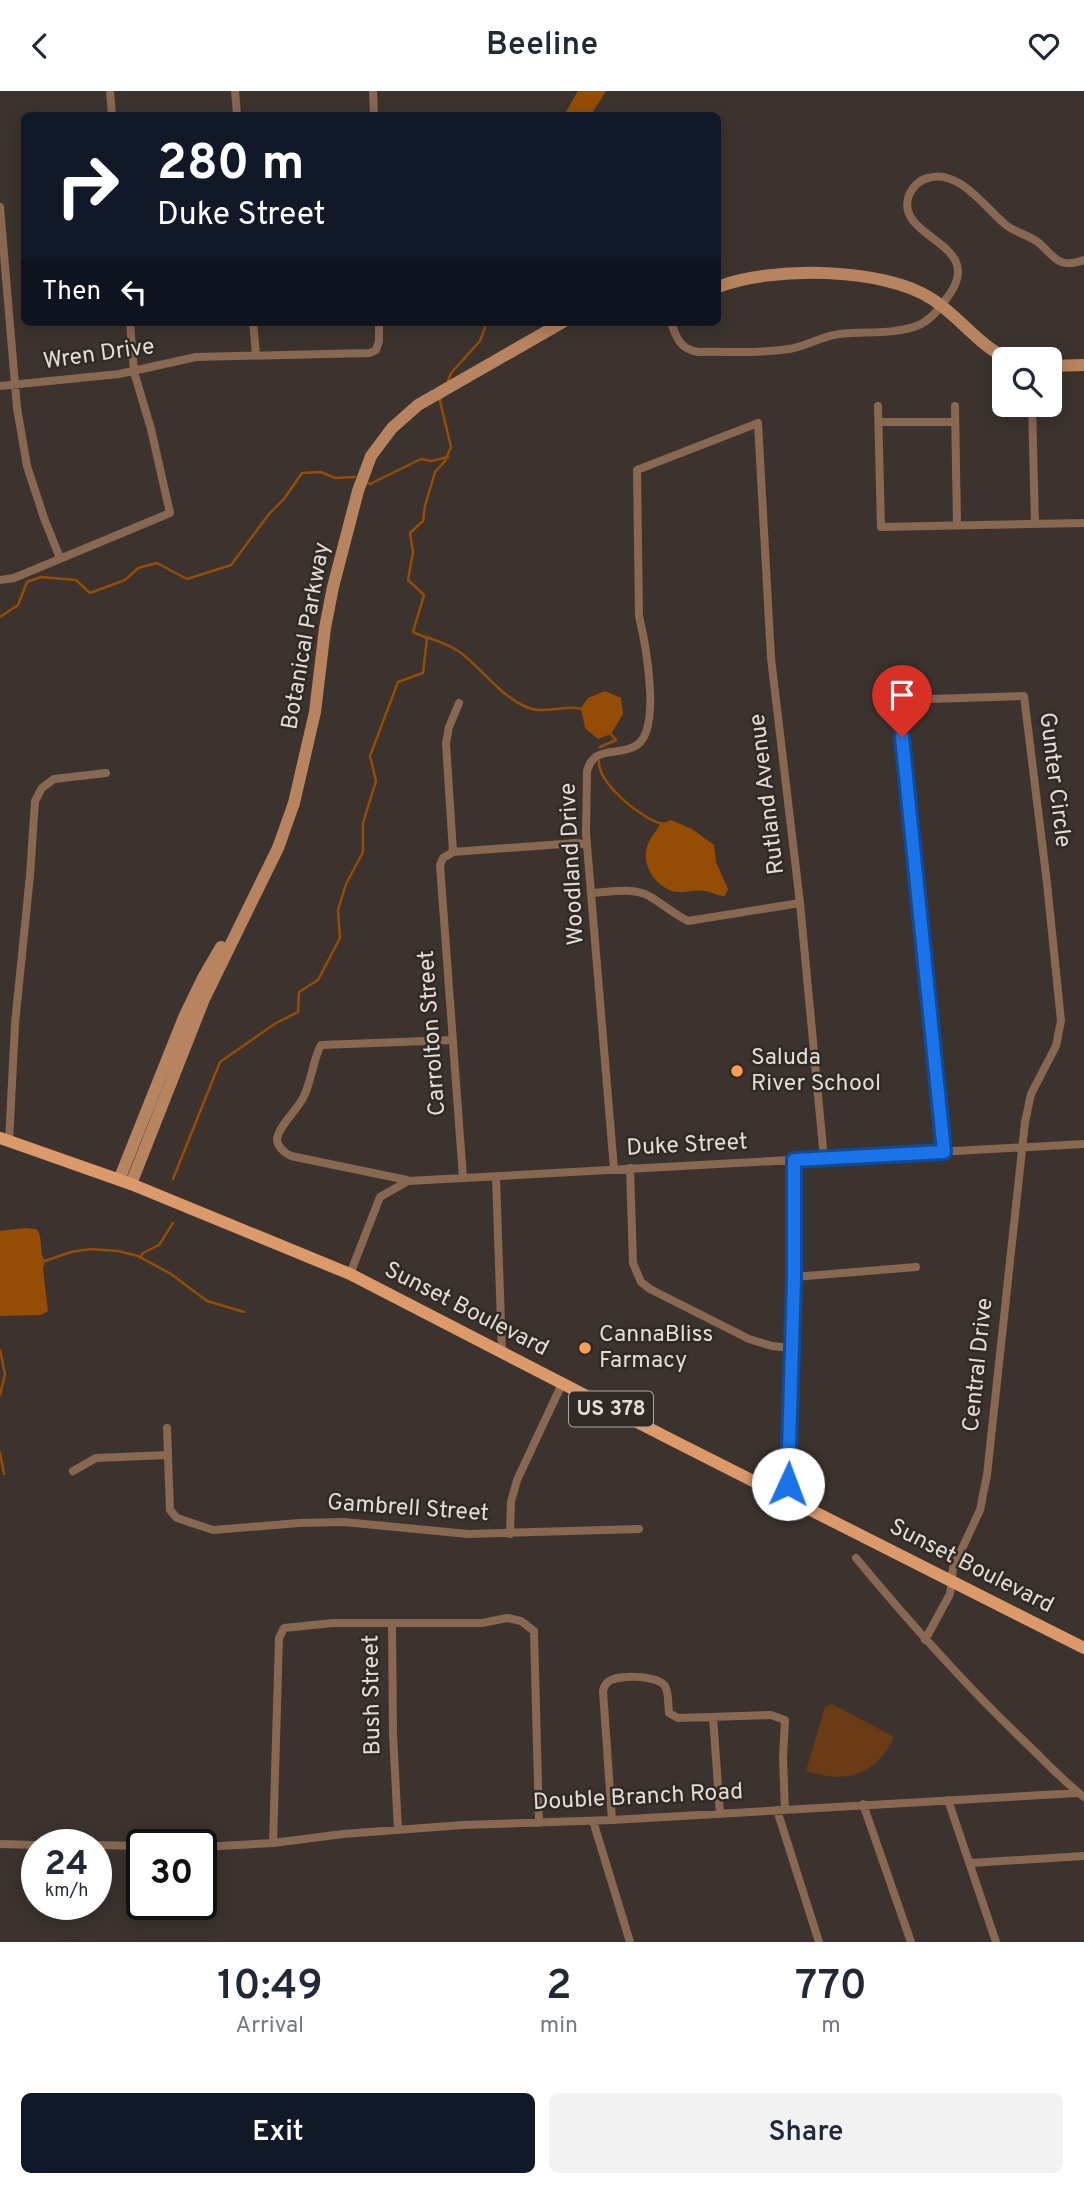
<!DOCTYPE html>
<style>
:root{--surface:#fff;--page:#f2f2f3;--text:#1f2937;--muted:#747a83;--accent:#111827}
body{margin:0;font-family:Overpass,sans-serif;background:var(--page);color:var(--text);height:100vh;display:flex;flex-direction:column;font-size:26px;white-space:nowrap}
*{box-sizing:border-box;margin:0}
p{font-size:23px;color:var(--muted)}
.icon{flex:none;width:38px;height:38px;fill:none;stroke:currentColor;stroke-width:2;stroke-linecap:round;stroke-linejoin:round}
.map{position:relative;height:1851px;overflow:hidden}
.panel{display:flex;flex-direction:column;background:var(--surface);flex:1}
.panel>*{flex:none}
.guide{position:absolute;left:21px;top:21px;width:700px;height:214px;border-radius:10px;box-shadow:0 4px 18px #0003;background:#111827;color:#fff;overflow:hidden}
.fabs{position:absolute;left:992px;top:256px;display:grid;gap:14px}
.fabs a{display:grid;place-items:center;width:70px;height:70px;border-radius:10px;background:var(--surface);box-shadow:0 4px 18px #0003;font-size:35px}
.speed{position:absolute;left:21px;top:1738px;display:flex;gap:14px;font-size:35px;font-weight:700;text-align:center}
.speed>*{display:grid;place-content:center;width:91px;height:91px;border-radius:50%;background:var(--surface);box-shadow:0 4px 18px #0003;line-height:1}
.speed small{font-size:18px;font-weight:400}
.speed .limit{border:4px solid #111;border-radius:10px;background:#fff;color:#111}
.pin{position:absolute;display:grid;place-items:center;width:60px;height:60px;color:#fff;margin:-72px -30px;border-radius:50% 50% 50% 0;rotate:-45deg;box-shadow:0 0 7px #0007}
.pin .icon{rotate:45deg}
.me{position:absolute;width:77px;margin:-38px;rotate:2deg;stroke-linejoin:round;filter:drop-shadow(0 0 5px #0008)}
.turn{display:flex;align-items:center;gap:24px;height:147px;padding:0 21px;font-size:32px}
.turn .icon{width:91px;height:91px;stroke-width:2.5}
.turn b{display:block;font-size:49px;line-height:60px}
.then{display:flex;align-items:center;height:66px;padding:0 21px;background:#0003;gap:14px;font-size:26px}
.eta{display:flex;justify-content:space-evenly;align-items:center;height:119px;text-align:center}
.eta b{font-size:42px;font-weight:600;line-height:49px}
.button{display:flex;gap:14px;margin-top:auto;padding:14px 21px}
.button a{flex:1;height:80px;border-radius:10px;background:var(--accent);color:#fff;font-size:28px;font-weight:600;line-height:80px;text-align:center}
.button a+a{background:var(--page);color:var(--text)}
header{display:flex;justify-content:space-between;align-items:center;height:91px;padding:0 21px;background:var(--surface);font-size:32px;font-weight:600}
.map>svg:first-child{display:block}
</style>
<header><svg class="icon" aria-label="back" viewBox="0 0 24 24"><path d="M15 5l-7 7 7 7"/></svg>Beeline<svg class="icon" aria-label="heart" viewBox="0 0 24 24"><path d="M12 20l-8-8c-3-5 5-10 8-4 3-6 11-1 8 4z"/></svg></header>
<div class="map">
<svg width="1084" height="1851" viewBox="0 0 1084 1851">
<rect width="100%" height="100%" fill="#3c332e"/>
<path fill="#6a3b14" d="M832 1613 894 1646C876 1685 845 1693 806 1680L825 1616Z"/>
<path fill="#954d05" d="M578 0H606L591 24H564Z
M605 600 621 607 623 623 611 643 598 648 585 637 581 617 588 607Z
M671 729 692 738 714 754 716 771 728 798 725 805C717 805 712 801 705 800 696 798 686 802 677 801 658 798 641 776 647 756 649 748 656 741 660 733Z
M25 1137 36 1138C44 1146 38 1160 45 1170L43 1178 48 1220 41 1224 0 1225V1140Z"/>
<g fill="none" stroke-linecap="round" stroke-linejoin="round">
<path stroke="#954d05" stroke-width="2.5" d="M447 293 451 282 480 250 487 231
M368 392 370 393 421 368 431 370 448 366
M0 526 18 514 27 491 41 486 76 489 90 502 125 489 138 477 157 472 187 488 231 474 269 423 284 408 302 382 321 381 335 387 355 386
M413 541 424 504 408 489 413 461 410 442 423 430 425 415 435 381 445 370 451 356 440 310 442 305
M426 546C438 550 451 554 461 562 482 578 499 603 524 615 544 625 570 612 583 619
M600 656 616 649 609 641
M599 670C598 693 643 729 663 733
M173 1088 220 971 276 932 298 921 299 901 318 889 340 847 338 819 346 793 363 761V732L376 690 370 665 398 591 423 582 427 547 413 541
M140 1167 143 1162 159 1154 173 1132
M45 1170 71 1161 90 1158 118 1160 138 1165 171 1183 207 1210 244 1221
M0 1259 5 1283 0 1304
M0 1362 4 1383"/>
<path stroke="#896852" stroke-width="8" d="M110 0 112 24
M235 0 237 24
M373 0 374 24
M0 116 17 317 27 375 44 427 60 467
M253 231 256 264
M671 231C676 247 681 259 699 261 728 260 760 263 789 258 807 255 822 245 840 243 866 240 895 244 919 234 932 228 941 216 949 204 987 151 893 148 909 104 913 96 918 89 928 87 959 77 986 118 1006 134 1016 142 1029 144 1039 152 1056 167 1058 178 1084 169
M0 295 119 283 196 266 370 262 376 259 379 250V231
M1032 313 1035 433
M878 315 881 436 1084 432
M955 315 957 434
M879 331H955
M0 489 14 487 170 422 151 338 134 281 130 231
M453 761 446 652 449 636 459 612
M592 802C610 801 633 796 649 805 663 813 674 823 688 830L800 812
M9 1051 15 933 30 784 35 710 42 697 54 688 106 682
M630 1077 633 1172 641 1191 650 1198 749 1248 772 1255 792 1257
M614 1078 586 742 587 680C594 653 620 666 637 654 662 637 645 550 639 525L637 379 758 332 771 567 800 812 824 1068
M496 1085 502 1262
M463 1087 440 774 443 767 453 761 577 752 587 754
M407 1089 291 1065C285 1062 278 1057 277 1049 277 1037 297 1019 303 1007 312 990 312 971 321 954L453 949
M350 1183 380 1106 408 1090 1084 1053
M794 1186 916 1176
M167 1337 170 1419 177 1427 213 1439 299 1432 344 1431 468 1443 639 1438
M73 1380 96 1367 168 1364
M787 1408 794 1186V1069
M510 1443 511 1411 517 1389 562 1293
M856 1467C910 1532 965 1594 1026 1652 1045 1670 1063 1690 1084 1706
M392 1532 393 1643 398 1739
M925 1549 950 1503 953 1477 980 1419 987 1384 1025 1031 1031 1003 1056 955 1061 930 1047 792 1024 605 897 609 944 1061
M713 1626 720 1723
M948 1709 996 1851
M863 1713 911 1851
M777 1719 819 1851
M612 1729 603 1600C604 1596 604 1594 608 1591 617 1583 658 1584 665 1595 669 1602 668 1614 669 1622L678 1627 771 1624 785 1629 783 1667 785 1719
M593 1730 630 1851
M273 1752 279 1547 284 1537 333 1532H482L507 1527 521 1530 534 1540 539 1732
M0 1753 37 1754
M96 1754 142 1755
M201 1756 273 1752 343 1743 463 1734 612 1729 1078 1702
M970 1772 1084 1765"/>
<path stroke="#b8845f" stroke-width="12" d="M718 196C771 175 883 176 932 208 960 226 978 254 1008 268
M1050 275 1084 274
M119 1089 185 924 203 887 221 856
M131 1093 204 908 278 757 294 712 315 621 325 537 333 496 358 400 371 365 392 337 418 314 563 231"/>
<path stroke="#dc9969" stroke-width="12" d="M0 1047 131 1093 350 1183 672 1349 1084 1557"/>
</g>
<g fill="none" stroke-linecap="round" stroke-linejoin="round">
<defs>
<path id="route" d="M788 1393 794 1186V1069L944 1061 902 646"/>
</defs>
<use href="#route" stroke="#114b97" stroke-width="18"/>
<use href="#route" stroke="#1a73e8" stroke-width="12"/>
</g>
<g fill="#fc9d54" stroke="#312924" stroke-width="2.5">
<circle cx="737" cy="980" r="7"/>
<circle cx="585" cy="1257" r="7"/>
</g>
<g text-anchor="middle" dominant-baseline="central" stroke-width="5" stroke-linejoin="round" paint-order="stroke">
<rect fill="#312924" stroke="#ada7a3" stroke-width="2" x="569" y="1300.5" width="84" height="35" rx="5"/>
<g font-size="21" font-weight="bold" fill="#e2ddd9">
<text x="611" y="1318">US 378</text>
</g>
<g font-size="23" fill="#e2ddd9" stroke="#312924">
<text transform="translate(99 264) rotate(-8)">Wren Drive</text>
<text transform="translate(307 545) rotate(-80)">Botanical Parkway</text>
<text transform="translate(1054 689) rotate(83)">Gunter Circle</text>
<text transform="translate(768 703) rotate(-97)">Rutland Avenue</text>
<text transform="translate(573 773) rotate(-93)">Woodland Drive</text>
<text transform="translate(433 942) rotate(-94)">Carrolton Street</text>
<text transform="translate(687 1055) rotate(-3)">Duke Street</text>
<text transform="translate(466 1219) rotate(27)">Sunset Boulevard</text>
<text transform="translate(979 1274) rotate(-84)">Central Drive</text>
<text transform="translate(408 1418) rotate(4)">Gambrell Street</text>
<text transform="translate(971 1476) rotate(27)">Sunset Boulevard</text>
<text transform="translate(373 1604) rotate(-91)">Bush Street</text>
<text transform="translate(638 1707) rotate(-3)">Double Branch Road</text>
</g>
<g font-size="23" fill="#e2ddd9" stroke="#312924" text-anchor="start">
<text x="751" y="967">Saluda<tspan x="751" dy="26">River School</tspan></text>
<text x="599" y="1244">CannaBliss<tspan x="599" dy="26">Farmacy</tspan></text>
</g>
</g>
</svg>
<div class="fabs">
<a><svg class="icon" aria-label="search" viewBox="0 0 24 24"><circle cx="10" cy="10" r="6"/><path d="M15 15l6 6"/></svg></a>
</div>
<div class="speed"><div>24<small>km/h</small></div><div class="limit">30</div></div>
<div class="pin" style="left:902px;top:646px;background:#d93025"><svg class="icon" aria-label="arrive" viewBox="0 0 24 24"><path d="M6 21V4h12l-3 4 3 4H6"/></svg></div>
<svg class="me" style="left:788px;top:1393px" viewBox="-20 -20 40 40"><circle r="19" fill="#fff"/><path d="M0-13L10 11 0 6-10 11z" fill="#1a73e8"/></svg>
<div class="guide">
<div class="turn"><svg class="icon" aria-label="right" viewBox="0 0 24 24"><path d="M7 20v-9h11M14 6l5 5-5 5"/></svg><div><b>280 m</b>Duke Street</div></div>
<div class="then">Then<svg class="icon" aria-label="left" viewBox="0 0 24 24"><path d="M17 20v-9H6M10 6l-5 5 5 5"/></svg></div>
</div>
</div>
<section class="panel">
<div class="eta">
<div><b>10:49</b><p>Arrival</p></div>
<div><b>2</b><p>min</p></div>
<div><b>770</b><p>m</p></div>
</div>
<div class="button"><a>Exit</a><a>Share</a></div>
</section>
